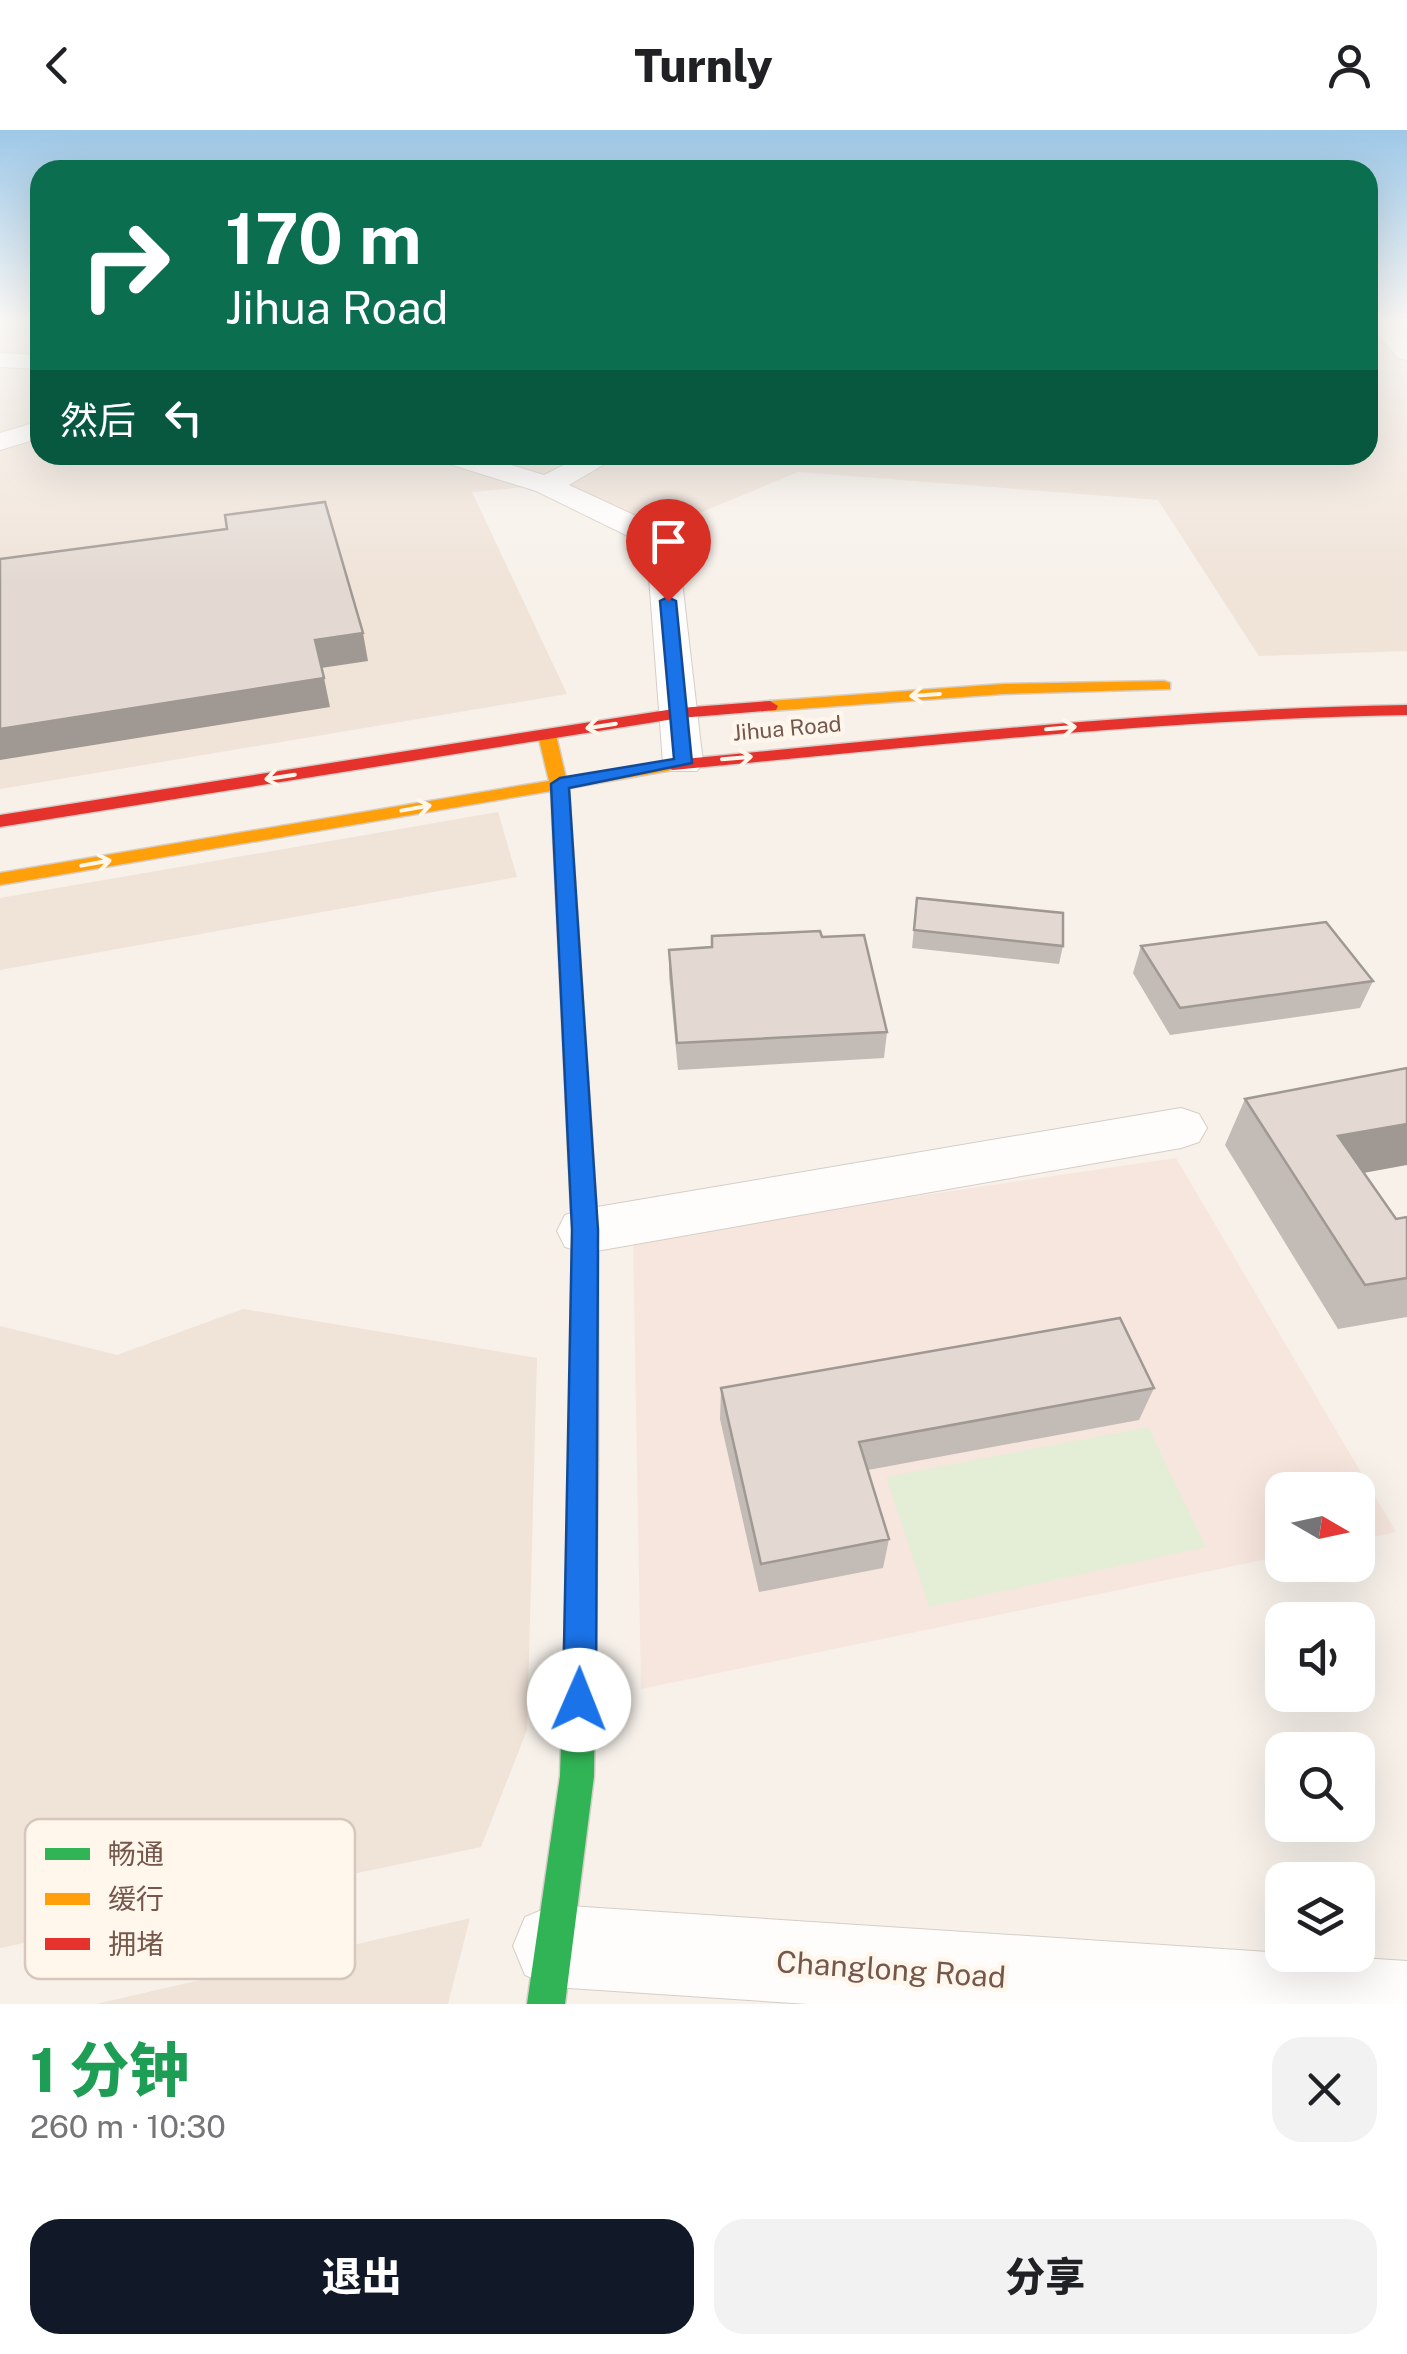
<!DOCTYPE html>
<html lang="zh">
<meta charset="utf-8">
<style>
:root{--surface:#fff;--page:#f2f2f2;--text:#202124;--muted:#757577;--accent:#111827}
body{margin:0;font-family:"Public Sans","Noto Sans SC",sans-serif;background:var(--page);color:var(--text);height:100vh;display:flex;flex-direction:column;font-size:38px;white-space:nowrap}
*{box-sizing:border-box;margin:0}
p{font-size:32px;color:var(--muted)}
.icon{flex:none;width:55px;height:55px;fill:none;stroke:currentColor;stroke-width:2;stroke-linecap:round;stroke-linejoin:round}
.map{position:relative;height:1874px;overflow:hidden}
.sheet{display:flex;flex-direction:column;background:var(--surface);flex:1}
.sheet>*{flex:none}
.top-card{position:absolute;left:30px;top:30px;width:1348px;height:305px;border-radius:30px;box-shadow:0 10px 40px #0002;background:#0b6e4f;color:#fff;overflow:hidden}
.needle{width:65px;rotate:99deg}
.buttons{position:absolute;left:1265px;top:1342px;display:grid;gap:20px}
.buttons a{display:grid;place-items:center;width:110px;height:110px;border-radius:20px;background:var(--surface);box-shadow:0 10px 40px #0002;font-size:50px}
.pin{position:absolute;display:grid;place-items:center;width:85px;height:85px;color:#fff;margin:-102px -42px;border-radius:50% 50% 50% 0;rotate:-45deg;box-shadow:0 0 10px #0007}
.pin .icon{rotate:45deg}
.me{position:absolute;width:110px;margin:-55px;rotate:1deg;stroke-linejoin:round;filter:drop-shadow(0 0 8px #0008)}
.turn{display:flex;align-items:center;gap:35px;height:210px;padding:0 30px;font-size:45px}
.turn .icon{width:130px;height:130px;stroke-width:2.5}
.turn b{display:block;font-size:70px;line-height:85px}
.then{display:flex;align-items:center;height:95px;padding:0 30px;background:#0003;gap:20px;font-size:38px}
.round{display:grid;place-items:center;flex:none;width:105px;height:105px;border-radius:30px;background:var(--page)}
.headline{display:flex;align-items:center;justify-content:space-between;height:170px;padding:0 30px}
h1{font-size:60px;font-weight:800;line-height:75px;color:#1e9e55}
.action{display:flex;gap:20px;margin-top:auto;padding:20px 30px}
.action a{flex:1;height:115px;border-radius:30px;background:var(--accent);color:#fff;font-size:40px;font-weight:800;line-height:115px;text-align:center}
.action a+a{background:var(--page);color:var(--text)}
header{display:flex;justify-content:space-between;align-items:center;height:130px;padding:0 30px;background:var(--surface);font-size:45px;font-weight:800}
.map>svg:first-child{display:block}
</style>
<header><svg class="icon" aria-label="back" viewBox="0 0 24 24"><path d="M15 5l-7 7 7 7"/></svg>Turnly<svg class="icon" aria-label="person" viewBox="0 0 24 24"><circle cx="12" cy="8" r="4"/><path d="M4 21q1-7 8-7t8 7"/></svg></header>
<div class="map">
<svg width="1407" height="1874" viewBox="0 0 1407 1874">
<rect width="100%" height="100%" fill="#f7f1ea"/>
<path fill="#f0e3d8" d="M1368 193H1407V521L1259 526 1158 370 798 342 661 399 475 325H1368Z
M0 224 40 226V295L0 308Z
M40 304V325H425L525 357 472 362 567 564 0 659V317Z
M498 682 517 747 0 840V768Z
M243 1179 537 1228 527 1600 481 1717 0 1818V1196L117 1225Z
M470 1788 448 1874H96L471 1788Z"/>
<path fill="#f7e6de" d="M1176 1028 1396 1402 1358 1410V1360H1282V1426L641 1559 633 1108Z"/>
<path fill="#eae1db" d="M0 193H40V226L0 224Z"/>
<path fill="#e4edd5" d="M1148 1297 1206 1417 929 1477 886 1347Z"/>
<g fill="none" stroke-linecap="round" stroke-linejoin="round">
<defs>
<path id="street" d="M1368 193H1390L1407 209V230L1398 228Z
M0 223 40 225V239L0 237Z
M40 291V308L0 320V303Z
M436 325H479L544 345 584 325H620L569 355 660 397 680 434 703 633 697 641H669L663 633 648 434 636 410 536 361 440 331Z
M1010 325H1039L1025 333Z
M1181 978 1199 984 1207 998 1199 1012 1181 1018 585 1123 565 1117 557 1101 565 1085 585 1079Z
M554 1775 1407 1831V1874H808L554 1857 525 1845 513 1816 525 1787Z"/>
<path id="fast" d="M584 1317 594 1321 598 1330 594 1646 565 1874H527L560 1646 570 1330 574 1321Z"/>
<path id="slow" d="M1164 551 1170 553V559L1003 564 770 581 762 576 770 571 1003 554Z
M547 600 556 605 566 648 673 630 682 635 673 640 569 658 598 1101V1330L594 1339 584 1343 574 1339 570 1330 572 1101 551 661 0 755V743L549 651 538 605Z"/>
<path id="jam" d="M770 571 778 576 776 580 680 588 0 697V685L680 578Z
M1407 575V585C1162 589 917 617 673 640L664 635 673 630C917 607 1162 579 1407 575Z"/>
</defs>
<use href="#street" stroke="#d6cdc7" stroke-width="2"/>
<use href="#fast" stroke="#d6cdc6" stroke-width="3"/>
<use href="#slow" stroke="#d6cdc6" stroke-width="3"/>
<use href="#jam" stroke="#d6cdc6" stroke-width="3"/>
<use href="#street" fill="#fefdfc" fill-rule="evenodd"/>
<use href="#fast" fill="#30b455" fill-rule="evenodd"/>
<use href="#slow" fill="#ff9f0a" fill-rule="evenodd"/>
<use href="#jam" fill="#e5322d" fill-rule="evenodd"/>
</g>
<path fill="#c3bbb5" d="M917 768 1063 816 1059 834 912 818Z
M712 806 822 807 887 902 884 928 678 940 669 846V820L712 817Z
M1141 816 1373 851 1360 878 1170 905 1133 843Z
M1245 969 1364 1043 1396 1089 1407 1087V1187L1338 1199 1225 1015Z
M721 1258H1154L1139 1290 868 1340 889 1409 883 1438 759 1462 720 1289Z"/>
<path fill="#9f9893" d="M363 503 368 531 321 538 315 510Z
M324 548 330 577 0 630V599Z
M1407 994V1035L1314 1052 1338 1006Z"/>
<path fill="#e3d9d2" stroke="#9f9893" stroke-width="2.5" d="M325 372 363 503 315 510 324 548 0 599V429L227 399 225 385Z
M917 768 1063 783V816L914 800Z
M1326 792 1373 851 1180 878 1141 816Z
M820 801 822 807 864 805 887 902 677 913 669 820 712 817V806Z
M1407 938V994L1338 1006 1396 1089 1407 1087V1148L1365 1155 1245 969Z
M1120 1188 1154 1258 859 1312 889 1409 761 1434 721 1258Z"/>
<defs><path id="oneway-shaft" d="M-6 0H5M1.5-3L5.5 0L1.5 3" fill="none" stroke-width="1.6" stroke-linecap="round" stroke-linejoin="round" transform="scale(2.5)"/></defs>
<g stroke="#fff6ec">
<use href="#oneway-shaft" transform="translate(925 565) rotate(176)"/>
<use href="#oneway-shaft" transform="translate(601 596) rotate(171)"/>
<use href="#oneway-shaft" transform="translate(1061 598) rotate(-5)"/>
<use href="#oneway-shaft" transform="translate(737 628) rotate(-5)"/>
<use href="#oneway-shaft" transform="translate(280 647) rotate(171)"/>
<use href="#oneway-shaft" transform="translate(416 678) rotate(-10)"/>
<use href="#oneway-shaft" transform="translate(96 733) rotate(-10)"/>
</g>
<linearGradient id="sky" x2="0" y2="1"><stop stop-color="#9dc8e7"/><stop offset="0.42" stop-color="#fbf9f6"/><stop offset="1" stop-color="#fbf9f6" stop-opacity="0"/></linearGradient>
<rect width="1407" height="455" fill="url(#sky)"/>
<path fill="#1a73e8" stroke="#114b97" stroke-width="2.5" d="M668 467 676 471 692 633 569 658 598 1100 596 1570 591 1581 579 1586 568 1581 563 1570 572 1100 551 654 560 648 674 629 660 471Z"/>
<g text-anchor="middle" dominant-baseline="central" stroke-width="9" stroke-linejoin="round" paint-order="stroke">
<g font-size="22" fill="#75574b" stroke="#fff6ec">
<text transform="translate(787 598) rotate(-5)">Jihua Road</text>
</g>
<g font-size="30" fill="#75574b" stroke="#fff6ec">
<text transform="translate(891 1839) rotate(4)">Changlong Road</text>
</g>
</g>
<rect x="25" y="1689" width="330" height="160" rx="15" fill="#fff6ec" stroke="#d6c6bc" stroke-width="2.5"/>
<rect x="45" y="1718" width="45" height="12" fill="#30b455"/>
<rect x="45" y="1763" width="45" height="12" fill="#ff9f0a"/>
<rect x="45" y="1808" width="45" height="12" fill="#e5322d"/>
<g font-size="28" fill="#75574b">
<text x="108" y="1734">畅通</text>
<text x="108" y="1779">缓行</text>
<text x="108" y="1824">拥堵</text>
</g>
</svg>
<div class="buttons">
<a><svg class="needle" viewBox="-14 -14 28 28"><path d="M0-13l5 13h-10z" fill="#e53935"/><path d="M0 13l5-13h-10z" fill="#757577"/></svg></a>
<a><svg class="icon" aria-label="sound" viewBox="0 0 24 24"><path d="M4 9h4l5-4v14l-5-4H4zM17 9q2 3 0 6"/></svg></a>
<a><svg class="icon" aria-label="search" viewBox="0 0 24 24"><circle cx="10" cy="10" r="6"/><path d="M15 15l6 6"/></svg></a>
<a><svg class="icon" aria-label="layers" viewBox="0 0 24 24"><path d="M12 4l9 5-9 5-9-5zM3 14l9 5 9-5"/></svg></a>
</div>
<div class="pin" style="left:668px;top:471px;background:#d93025"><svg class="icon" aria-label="arrive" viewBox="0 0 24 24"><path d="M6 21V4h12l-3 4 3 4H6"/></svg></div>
<svg class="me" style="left:579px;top:1570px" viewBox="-20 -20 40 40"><circle r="19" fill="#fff"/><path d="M0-13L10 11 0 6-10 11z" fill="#1a73e8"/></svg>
<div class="top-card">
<div class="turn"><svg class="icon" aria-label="right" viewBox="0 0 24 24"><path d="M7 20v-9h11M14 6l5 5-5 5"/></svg><div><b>170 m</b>Jihua Road</div></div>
<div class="then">然后<svg class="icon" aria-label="left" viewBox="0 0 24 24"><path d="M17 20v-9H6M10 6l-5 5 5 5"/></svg></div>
</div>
</div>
<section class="sheet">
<div class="headline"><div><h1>1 分钟</h1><p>260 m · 10:30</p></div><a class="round"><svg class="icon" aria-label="close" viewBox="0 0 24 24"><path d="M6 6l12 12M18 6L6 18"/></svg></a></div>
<div class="action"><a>退出</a><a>分享</a></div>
</section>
